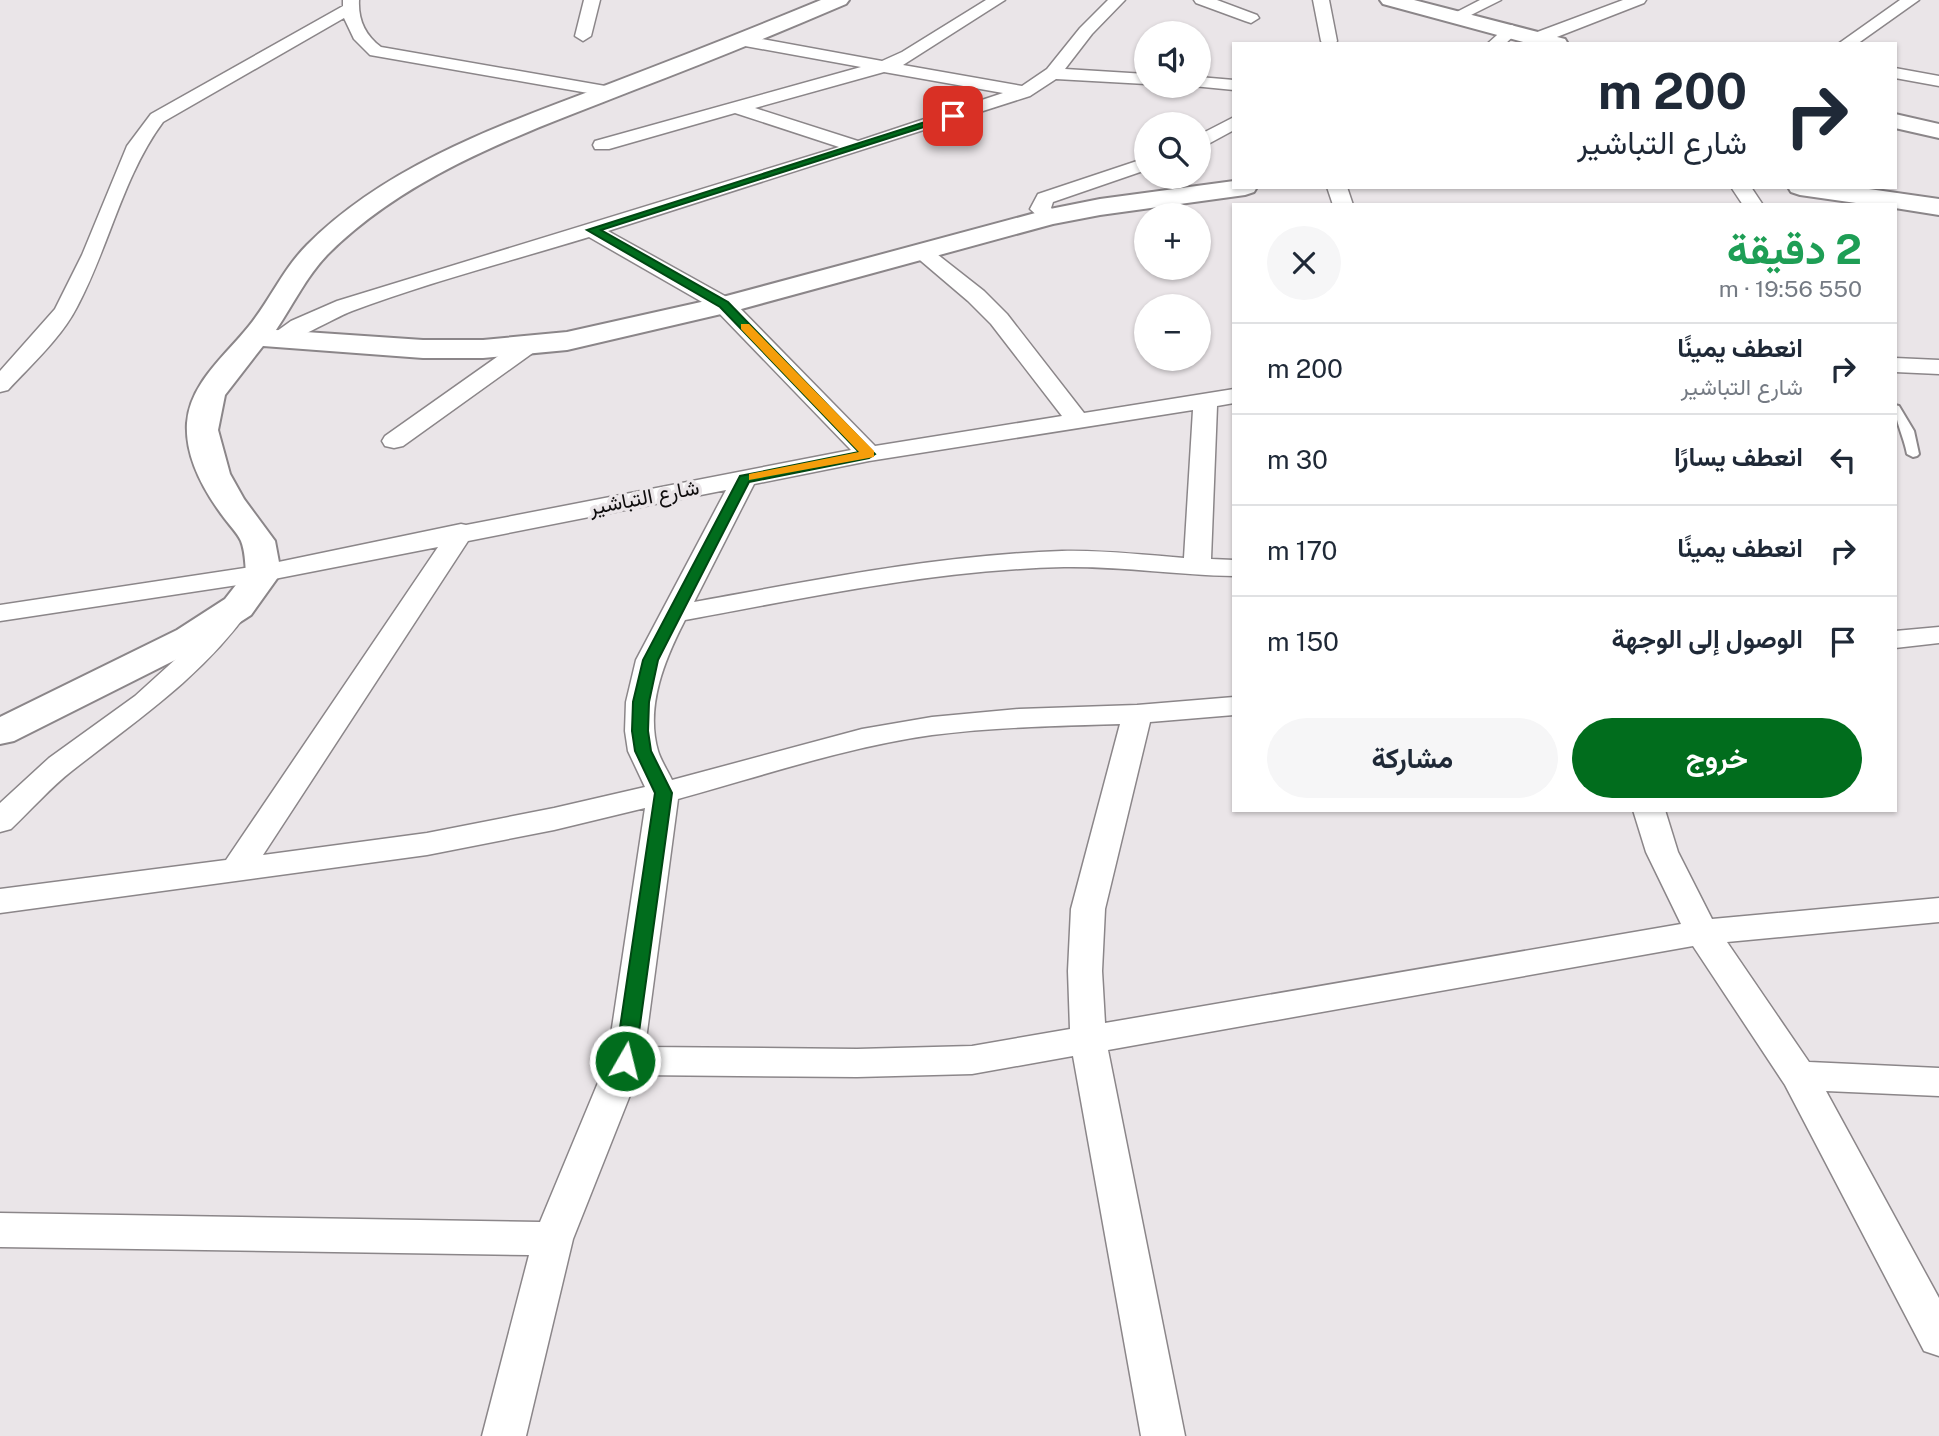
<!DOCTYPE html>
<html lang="ar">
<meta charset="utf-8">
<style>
:root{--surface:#fff;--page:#f6f6f7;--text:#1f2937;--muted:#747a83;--line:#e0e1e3;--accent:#016d1d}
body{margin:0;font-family:"Public Sans",Vazirmatn,sans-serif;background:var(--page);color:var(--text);direction:rtl;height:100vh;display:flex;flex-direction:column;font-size:26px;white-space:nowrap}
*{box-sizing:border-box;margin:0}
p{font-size:23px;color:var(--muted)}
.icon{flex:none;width:38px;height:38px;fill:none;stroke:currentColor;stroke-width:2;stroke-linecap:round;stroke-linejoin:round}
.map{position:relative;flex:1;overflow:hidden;direction:ltr}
.details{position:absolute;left:1232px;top:203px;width:665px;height:609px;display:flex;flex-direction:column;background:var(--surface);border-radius:0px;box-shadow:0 2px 5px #0004;direction:rtl}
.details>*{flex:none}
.hud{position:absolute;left:1232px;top:42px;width:665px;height:147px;border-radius:0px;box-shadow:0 2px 5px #0004;direction:rtl;background:#fff;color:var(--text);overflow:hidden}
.fabs{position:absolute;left:1134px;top:21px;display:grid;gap:14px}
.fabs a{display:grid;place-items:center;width:77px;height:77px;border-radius:50%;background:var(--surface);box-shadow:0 2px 5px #0004;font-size:35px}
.pin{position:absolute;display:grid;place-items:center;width:60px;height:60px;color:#fff;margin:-30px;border-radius:14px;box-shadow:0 4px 10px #0006}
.me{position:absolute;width:77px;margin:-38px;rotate:8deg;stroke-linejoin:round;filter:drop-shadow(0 0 5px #0008)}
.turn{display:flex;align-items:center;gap:24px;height:147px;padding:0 35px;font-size:32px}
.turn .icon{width:91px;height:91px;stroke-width:2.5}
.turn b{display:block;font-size:49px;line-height:60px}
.round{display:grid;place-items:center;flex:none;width:74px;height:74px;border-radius:37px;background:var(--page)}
.head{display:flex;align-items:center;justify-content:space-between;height:119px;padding:0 35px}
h1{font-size:42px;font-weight:700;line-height:52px;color:#1e9e55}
.button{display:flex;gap:14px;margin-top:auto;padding:14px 35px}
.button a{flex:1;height:80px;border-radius:42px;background:var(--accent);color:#fff;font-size:28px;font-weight:700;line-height:80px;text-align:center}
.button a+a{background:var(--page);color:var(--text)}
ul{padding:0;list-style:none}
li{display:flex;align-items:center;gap:21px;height:91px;padding:0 35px;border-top:2px solid var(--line)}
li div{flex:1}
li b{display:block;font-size:26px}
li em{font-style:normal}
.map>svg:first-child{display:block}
</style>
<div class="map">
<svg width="1939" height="1436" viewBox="0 0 1939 1436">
<rect width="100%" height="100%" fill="#eae5e8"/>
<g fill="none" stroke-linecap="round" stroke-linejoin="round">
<defs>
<path id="lane" d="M1895 405 1899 406 1914 431 1919 454 1917 456 1913 457 1907 454C1904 437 1895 422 1895 405Z"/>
<path id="street" d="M343 0H359C358 20 365 35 381 47L611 87 620 92 611 97 370 55 354 39 344 18 163 122C123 176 109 247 77 307 61 338 32 364 8 390L0 392V371L55 309 82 255 127 146 151 114 343 6Z
M584 0H600L591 36 583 41 575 36Z
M986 0H1005L903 65 1022 86 1047 69 1080 28 1108 0H1125L1092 34 1065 69 1146 74V84L1056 79 1030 96 608 231 732 300 875 446 1062 416 991 324 968 301 914 255 911 251 914 247H928L984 291 1007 314 1084 413 1234 389V403L1217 406 1211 559 1234 560V576C1177 575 1120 566 1064 567 936 570 810 597 685 620 665 659 645 706 658 751 661 761 668 771 672 780L862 729 932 717 1019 709 1137 705 1234 697V715L1150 722 1105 909 1102 971 1105 1023 1681 924 1646 852 1633 810H1665L1678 852 1712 919 1939 898V922L1727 942 1809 1062 1939 1068V1096L1826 1091 1939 1298V1356L1924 1351 1785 1085 1693 946 1108 1050 1185 1436H1141L1073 1056 972 1074 857 1077 638 1075 573 1239 526 1436H482L529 1255 0 1247V1213L540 1222 607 1061 645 808 554 830 427 855 0 913V889L226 860 438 547 264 581 0 621V605L264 565 461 524 466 525 851 450 716 310 589 237C511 261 429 282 352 311 333 318 285 348 269 344L266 339 291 321 337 301 839 147 735 113 609 149H595L593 145 595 141 861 67 745 46 737 41 739 37 745 36 882 61 902 52ZM884 72 1003 93 858 141 755 108ZM1193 410 1184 558C1144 555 1103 550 1062 551 938 555 816 580 694 602L754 484 869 461ZM726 490 636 660 626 702 625 731 628 751 645 787 554 808 427 833 263 855 468 541ZM1120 724 1071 909 1068 971 1070 1029 972 1046 857 1049 645 1047 678 799C762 776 846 747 932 735 994 727 1057 726 1120 724Z
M1194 0H1217L1257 15 1259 18 1251 23 1245 21 1196 3Z
M1313 0H1329L1337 41 1335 44H1323L1321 41Z
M1480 0H1501L1463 19 1457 21 1449 16Z
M1623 0H1646L1644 3 1544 42H1532L1530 38 1532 34Z
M1900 0H1919L1857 44H1838Z
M1512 25 1520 30 1505 44H1487L1506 27Z
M1895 68 1939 76V86L1895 78Z
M1199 77 1234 80V90L1193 86H1199Z
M1234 117V130L1199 149V135Z
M1146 158V170L1053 202 1051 208 1060 217 1057 221H1043L1030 209 1038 194Z
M1327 187H1347L1353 205H1333Z
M1731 187H1751L1763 205H1743Z
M526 340 534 342 537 347 534 352 403 446 394 448 385 446 382 441 385 436 518 342Z
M1895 358 1939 360V374L1895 372Z
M236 601 246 603 250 609C203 676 137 720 73 770 51 787 32 809 11 829L0 832V803L49 758 135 696 199 638 226 603Z
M1939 627V643L1895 648V631Z"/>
<path id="secondary" d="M821 0H849L846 4C776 34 705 63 634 90 527 132 410 172 327 255 306 277 293 305 276 330L423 340H483L567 332 719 298 1050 209 1100 199 1234 181V187H1257L1254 192 1245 195 1100 215 1053 224 734 311 567 350 483 358H423L263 346 225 395 218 430 230 474 244 499 275 541 281 573 251 615 203 646 14 741 0 744V717L177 630 225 599 246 572C245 562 245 551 241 541 237 532 228 524 222 515 203 489 185 457 187 423 190 383 225 356 249 326 270 300 283 269 307 245 389 163 504 124 609 84 680 57 751 29 821 0Z
M1380 0H1414L1565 39 1568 44H1531L1383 4Z
M1895 114 1939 124V138L1895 128Z
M1788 187H1855L1939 199V215L1895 208V205H1870L1800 195 1791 192Z"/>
</defs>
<use href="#lane" stroke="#8b8689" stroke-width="4"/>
<use href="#street" stroke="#8b8689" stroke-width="3"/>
<use href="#secondary" stroke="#8b8689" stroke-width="4"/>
<use href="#lane" fill="#fff" fill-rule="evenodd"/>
<use href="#street" fill="#fff" fill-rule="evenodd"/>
<use href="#secondary" fill="#fff" fill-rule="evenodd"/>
</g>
<path fill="#016d1d" stroke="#014713" stroke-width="2" d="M950 114 958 116 601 230 728 302 875 454 869 458 749 482 658 660 649 702 648 731 651 751 672 793 635 1061 632 1066 625 1069 618 1066 615 1061 655 793 635 751 632 731 633 702 643 660 740 476 859 452 720 307 587 230Z"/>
<path fill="#f59e0b" d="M741 324H749L874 451V457L749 480V474L859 452 741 329Z"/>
<g text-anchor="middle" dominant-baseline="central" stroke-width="7" stroke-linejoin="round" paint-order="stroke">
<g font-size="21" fill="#0e0c0d" stroke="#eae5e8">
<text transform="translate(644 497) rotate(-11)">شارع التباشير</text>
</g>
</g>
</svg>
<div class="fabs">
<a><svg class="icon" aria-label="sound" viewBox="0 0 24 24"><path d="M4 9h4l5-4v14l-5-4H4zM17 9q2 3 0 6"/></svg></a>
<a><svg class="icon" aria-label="search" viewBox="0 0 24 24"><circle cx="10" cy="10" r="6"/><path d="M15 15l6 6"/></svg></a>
<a>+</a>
<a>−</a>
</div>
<div class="pin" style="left:953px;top:116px;background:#d93025"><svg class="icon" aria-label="arrive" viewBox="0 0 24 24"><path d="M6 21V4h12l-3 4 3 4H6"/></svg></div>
<svg class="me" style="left:625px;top:1061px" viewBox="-20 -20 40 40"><circle r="17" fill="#016d1d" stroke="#fff" stroke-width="3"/><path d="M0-11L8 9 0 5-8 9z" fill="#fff"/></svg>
<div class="hud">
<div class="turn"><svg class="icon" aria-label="right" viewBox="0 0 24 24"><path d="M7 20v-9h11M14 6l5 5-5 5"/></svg><div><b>200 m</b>شارع التباشير</div></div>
</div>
<section class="details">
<div class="head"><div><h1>2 دقيقة</h1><p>550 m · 19:56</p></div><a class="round"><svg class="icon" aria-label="close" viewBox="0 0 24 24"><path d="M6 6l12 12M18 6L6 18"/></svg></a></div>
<ul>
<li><svg class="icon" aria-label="right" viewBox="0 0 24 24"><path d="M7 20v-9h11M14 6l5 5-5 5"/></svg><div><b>انعطف يمينًا</b><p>شارع التباشير</p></div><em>200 m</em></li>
<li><svg class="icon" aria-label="left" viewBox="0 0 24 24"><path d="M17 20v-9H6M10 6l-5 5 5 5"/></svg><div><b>انعطف يسارًا</b></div><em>30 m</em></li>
<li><svg class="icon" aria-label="right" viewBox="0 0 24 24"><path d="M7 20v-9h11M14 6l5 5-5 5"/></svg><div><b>انعطف يمينًا</b></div><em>170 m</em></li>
<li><svg class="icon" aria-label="arrive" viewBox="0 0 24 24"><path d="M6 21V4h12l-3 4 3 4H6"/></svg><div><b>الوصول إلى الوجهة</b></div><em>150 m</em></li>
</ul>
<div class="button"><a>خروج</a><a>مشاركة</a></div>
</section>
</div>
